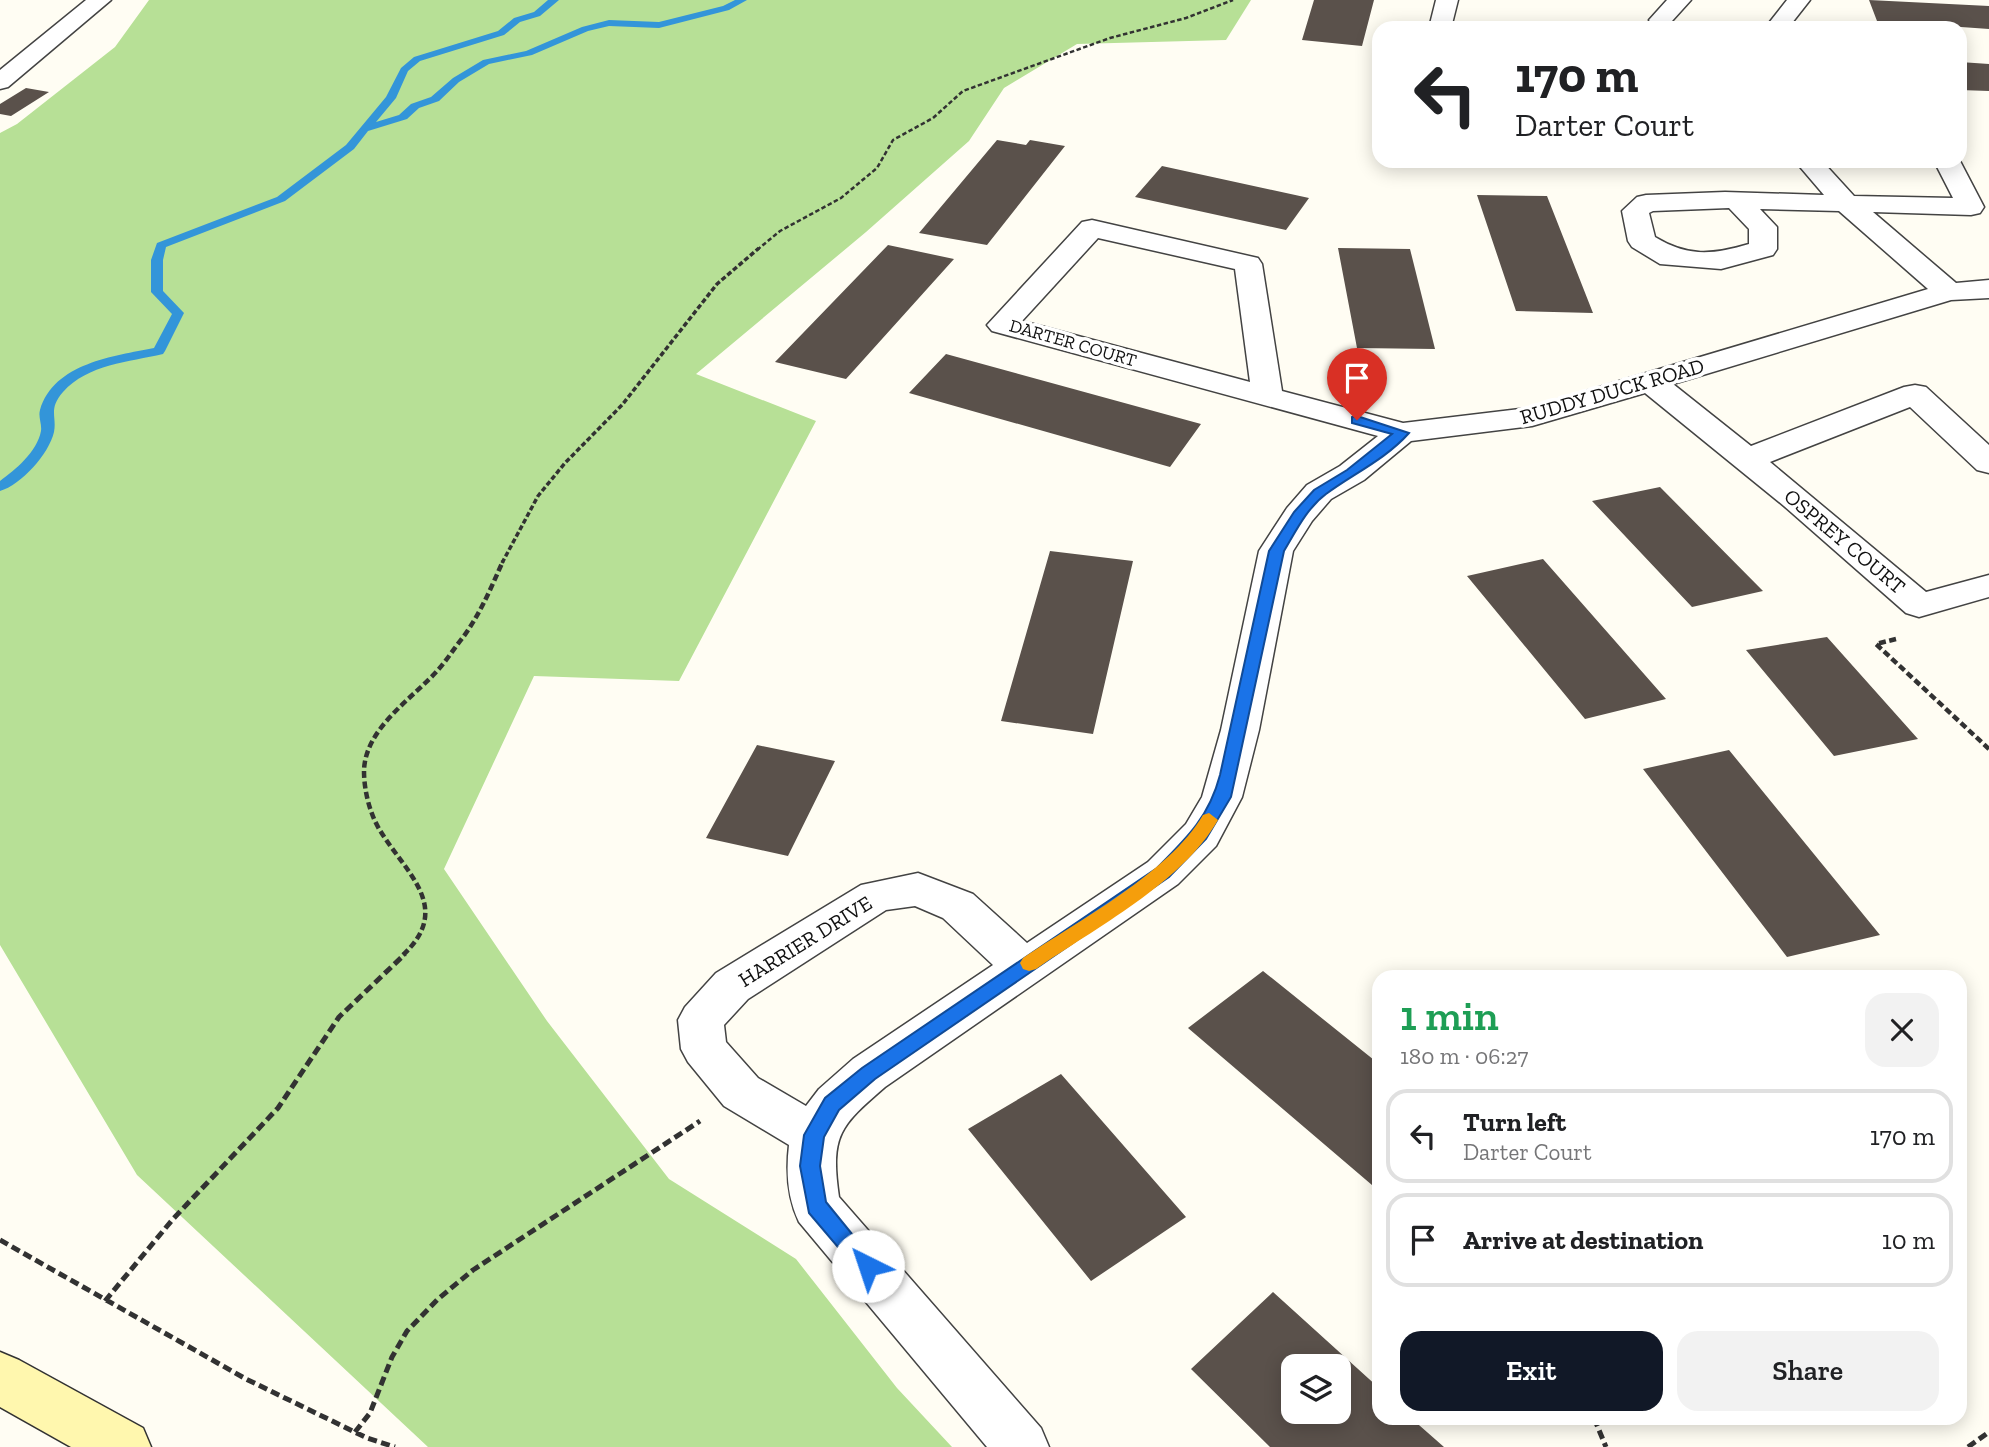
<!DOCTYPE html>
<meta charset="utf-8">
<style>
:root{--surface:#fff;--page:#f2f2f2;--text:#202124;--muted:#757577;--line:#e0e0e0;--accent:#111827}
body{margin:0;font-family:"Zilla Slab",serif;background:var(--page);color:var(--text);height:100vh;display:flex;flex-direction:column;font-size:26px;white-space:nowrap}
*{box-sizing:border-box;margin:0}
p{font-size:23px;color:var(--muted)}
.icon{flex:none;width:38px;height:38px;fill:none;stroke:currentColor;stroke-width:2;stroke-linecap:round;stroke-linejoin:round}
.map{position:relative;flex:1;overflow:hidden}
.side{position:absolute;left:1372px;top:970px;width:595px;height:455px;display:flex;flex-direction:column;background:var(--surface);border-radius:21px;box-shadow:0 4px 18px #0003}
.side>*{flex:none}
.banner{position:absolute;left:1372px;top:21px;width:595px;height:147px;border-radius:21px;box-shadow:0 4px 18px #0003;background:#fff;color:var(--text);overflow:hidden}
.fabs{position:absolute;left:1281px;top:1354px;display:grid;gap:14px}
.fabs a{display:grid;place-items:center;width:70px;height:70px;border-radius:14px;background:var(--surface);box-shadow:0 4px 18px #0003;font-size:35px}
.pin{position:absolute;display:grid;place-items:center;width:60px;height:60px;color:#fff;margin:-72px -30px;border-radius:50% 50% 50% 0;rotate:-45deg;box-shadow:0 0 7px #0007}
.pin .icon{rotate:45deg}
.me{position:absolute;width:77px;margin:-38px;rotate:319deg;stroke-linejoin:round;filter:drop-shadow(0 0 5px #0008)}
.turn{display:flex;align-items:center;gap:24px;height:147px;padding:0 28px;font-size:32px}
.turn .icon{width:91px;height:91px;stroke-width:2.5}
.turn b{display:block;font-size:49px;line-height:60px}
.round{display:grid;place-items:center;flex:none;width:74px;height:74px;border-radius:21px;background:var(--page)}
.head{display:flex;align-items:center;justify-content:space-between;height:119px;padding:0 28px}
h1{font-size:42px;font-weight:600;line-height:52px;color:#1e9e55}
.cta{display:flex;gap:14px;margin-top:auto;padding:14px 28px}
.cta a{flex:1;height:80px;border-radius:21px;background:var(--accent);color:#fff;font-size:28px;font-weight:600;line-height:80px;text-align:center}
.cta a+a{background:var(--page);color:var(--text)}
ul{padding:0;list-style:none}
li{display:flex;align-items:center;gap:21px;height:94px;margin:0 14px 10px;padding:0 14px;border:4px solid var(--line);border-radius:21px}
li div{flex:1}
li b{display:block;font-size:26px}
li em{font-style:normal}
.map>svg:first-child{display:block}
</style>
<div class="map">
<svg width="1989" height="1447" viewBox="0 0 1989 1447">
<rect width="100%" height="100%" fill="#fffdf3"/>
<path fill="#b7e096" d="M149 0H1251L1226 40 1077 44 1004 88 969 141 866 232 696 374 816 421 679 681 534 676 444 869 547 1021 669 1179 796 1259 897 1388 952 1447H428L137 1175 0 945V133L17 124 115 47Z"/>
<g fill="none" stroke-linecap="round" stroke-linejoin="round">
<path fill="#3395d9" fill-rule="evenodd" d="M548 0H559L540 16 520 22 504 35 420 61 408 71 396 98 376 122 399 115 411 104 431 97 453 78 483 60 526 51 582 27 609 20 659 22 723 6 735 0H747L729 10 659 28 609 26 588 31 532 55 489 64 459 82 439 101 419 108 407 119 368 131 354 149 285 201 166 247 163 260V291L184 313 165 351 163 354C129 362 88 364 63 392 48 409 57 416 54 432 49 454 21 485 0 491V481C15 470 37 452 41 431 42 424 38 417 40 410 54 363 114 356 154 348L172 314 151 292V260L157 243 277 197 346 145 386 97 401 68 414 57 498 31 514 18 534 12Z"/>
</g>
<path fill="#5a514b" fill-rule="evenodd" d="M1314 0H1374L1362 46 1302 40Z
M1869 0 1989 6V29L1877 21Z
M1960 62 1989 64V91L1960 90Z
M26 88 49 92 11 116 0 114V104Z
M997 140 1026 145 1030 140 1065 146 987 245 919 233Z
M1604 161H1741L1743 166 1604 163Z
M1162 166 1309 198 1286 230 1135 197Z
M1477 195 1547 196 1593 313 1516 311Z
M888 245 954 259 846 379 775 362Z
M1338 248 1410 249 1435 349 1357 348Z
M946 354 1201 424 1170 467 909 393Z
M1660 487 1763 591 1692 607 1592 501Z
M1050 551 1133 561 1093 734 1001 721Z
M1543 559 1666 699 1585 719 1467 576Z
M1827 637 1918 739 1834 756 1746 650Z
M757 745 835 761 788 856 706 838Z
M1729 750 1880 935 1787 957 1643 769Z
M1263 971 1379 1064V1191L1188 1028Z
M1061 1074 1186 1217 1091 1281 968 1129Z
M1273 1292 1379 1388V1418H1411L1444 1447H1270L1191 1369ZM1293 1367H1339V1412H1293Z"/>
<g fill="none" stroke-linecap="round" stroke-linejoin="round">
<defs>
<path id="street" d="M86 0H111L8 87 0 89V70Z
M1436 0H1458L1451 28H1429Z
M1667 0H1691L1672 21 1676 28H1654L1649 20Z
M1787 0H1810L1788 28H1765Z
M1795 161H1822L1854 196 1953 198 1934 161H1960L1984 207 1980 213 1971 215 1873 212 1956 283 1989 280V298L1951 300 1673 384 1751 446 1904 387 1915 385 1926 387 1989 445V473L1977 470 1910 407 1770 462 1926 592 1989 575V597L1919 617 1906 613 1784 506 1645 393 1532 426 1411 441 1364 480 1331 499 1312 521 1293 551 1259 730 1242 797 1216 846 1178 884 885 1087C840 1126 830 1135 839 1197L1041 1428 1049 1447H987L799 1222C787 1197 786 1171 789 1145L724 1106 688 1062 681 1049 678 1020 685 1007 716 973 861 885 918 873 973 894 1027 943 1148 862 1186 824 1202 797 1221 730 1259 551 1287 508 1307 485 1340 466 1378 436 992 331 987 325 1082 222 1092 220 1258 258 1262 264 1282 391 1403 423 1529 408 1928 289 1839 211 1760 209 1777 227V249L1773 255 1721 269 1660 264 1632 247 1628 241 1622 211 1637 197 1646 195 1725 192 1824 195ZM1729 208 1749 229V244C1712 255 1688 257 1655 237L1649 213 1653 211ZM1098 238 1235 269 1250 382 1022 321ZM915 906 943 918 993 965 853 1059 819 1089 806 1106 758 1078 726 1042 724 1025 748 999 886 910Z"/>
<path id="secondary" d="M0 1352 19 1360 143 1428 151 1447H71L0 1407Z"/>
</defs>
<use href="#street" stroke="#434343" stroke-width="3"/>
<use href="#secondary" stroke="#323232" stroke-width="3"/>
<path stroke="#323232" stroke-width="2.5" stroke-dasharray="4.5 2.5" stroke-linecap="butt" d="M757 250 780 231 841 198 877 168 893 140 933 118 963 91 1110 38 1186 18 1233 0"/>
<path stroke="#323232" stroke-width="3.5" stroke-dasharray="5 2.5" stroke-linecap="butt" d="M502 563 538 496 565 463 622 405 717 284 759 248"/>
<path stroke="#323232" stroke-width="4.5" stroke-dasharray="7 3.5" stroke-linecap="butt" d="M1896 639 1876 644 1989 749
M403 955C453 908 407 874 381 832 370 815 364 791 364 771 365 728 412 699 438 670 447 660 455 647 464 636 481 612 491 588 503 561"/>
<path stroke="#323232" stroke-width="5" stroke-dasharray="9 4.5" stroke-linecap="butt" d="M0 1240 246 1379 367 1438 395 1447
M105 1301 173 1219 278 1108 339 1017 405 954
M1594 1418 1606 1447
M355 1432 370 1413 392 1357 407 1331 438 1299 473 1270 700 1121
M1968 1447 1989 1432"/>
<use href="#street" fill="#fff" fill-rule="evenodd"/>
<use href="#secondary" fill="#fff7ae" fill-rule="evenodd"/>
</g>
<path fill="#1a73e8" stroke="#114b97" stroke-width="2" d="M1357 416 1409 433C1386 459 1353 474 1326 494 1307 508 1296 531 1284 551L1231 797 1206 839 1169 877 875 1079 839 1110 824 1137 820 1166 826 1202 878 1266 875 1273 868 1276 860 1273 809 1213 800 1166 804 1135 825 1098 862 1068 1157 868C1187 838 1209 817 1220 775L1269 551 1294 512 1314 490 1347 470 1392 434 1352 423V417Z"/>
<path fill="#f59e0b" d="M1209 813 1218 820C1182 883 1095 928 1036 969L1029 971 1023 969 1020 963 1023 958C1078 921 1170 872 1203 815Z"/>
<g text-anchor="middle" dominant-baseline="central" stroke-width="7" stroke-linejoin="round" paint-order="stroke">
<g font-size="18" fill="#101010" stroke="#fff">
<text transform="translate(1073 343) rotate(16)">DARTER COURT</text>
</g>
<g font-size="21" fill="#101010" stroke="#fff">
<text transform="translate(1612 391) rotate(-16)">RUDDY DUCK ROAD</text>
<text transform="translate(1845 541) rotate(40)">OSPREY COURT</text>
<text transform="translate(805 941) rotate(-32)">HARRIER DRIVE</text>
</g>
</g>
</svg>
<div class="fabs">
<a><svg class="icon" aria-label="layers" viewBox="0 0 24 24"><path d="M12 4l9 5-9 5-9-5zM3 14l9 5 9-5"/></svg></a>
</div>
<div class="pin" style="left:1357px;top:420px;background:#d93025"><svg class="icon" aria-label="arrive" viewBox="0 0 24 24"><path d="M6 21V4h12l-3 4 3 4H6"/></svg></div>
<svg class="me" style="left:868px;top:1266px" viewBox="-20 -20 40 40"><circle r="19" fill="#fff"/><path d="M0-13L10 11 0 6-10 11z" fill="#1a73e8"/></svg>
<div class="banner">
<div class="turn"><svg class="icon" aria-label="left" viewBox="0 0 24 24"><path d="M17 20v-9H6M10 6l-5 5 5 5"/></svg><div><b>170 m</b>Darter Court</div></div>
</div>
<section class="side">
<div class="head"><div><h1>1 min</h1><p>180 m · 06:27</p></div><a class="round"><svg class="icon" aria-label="close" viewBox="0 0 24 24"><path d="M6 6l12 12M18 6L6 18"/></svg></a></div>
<ul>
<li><svg class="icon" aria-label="left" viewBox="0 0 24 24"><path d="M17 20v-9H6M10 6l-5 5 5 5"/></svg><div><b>Turn left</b><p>Darter Court</p></div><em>170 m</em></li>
<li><svg class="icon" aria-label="arrive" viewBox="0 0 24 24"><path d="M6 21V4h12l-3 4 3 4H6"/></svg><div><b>Arrive at destination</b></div><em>10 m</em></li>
</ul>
<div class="cta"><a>Exit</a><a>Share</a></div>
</section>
</div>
